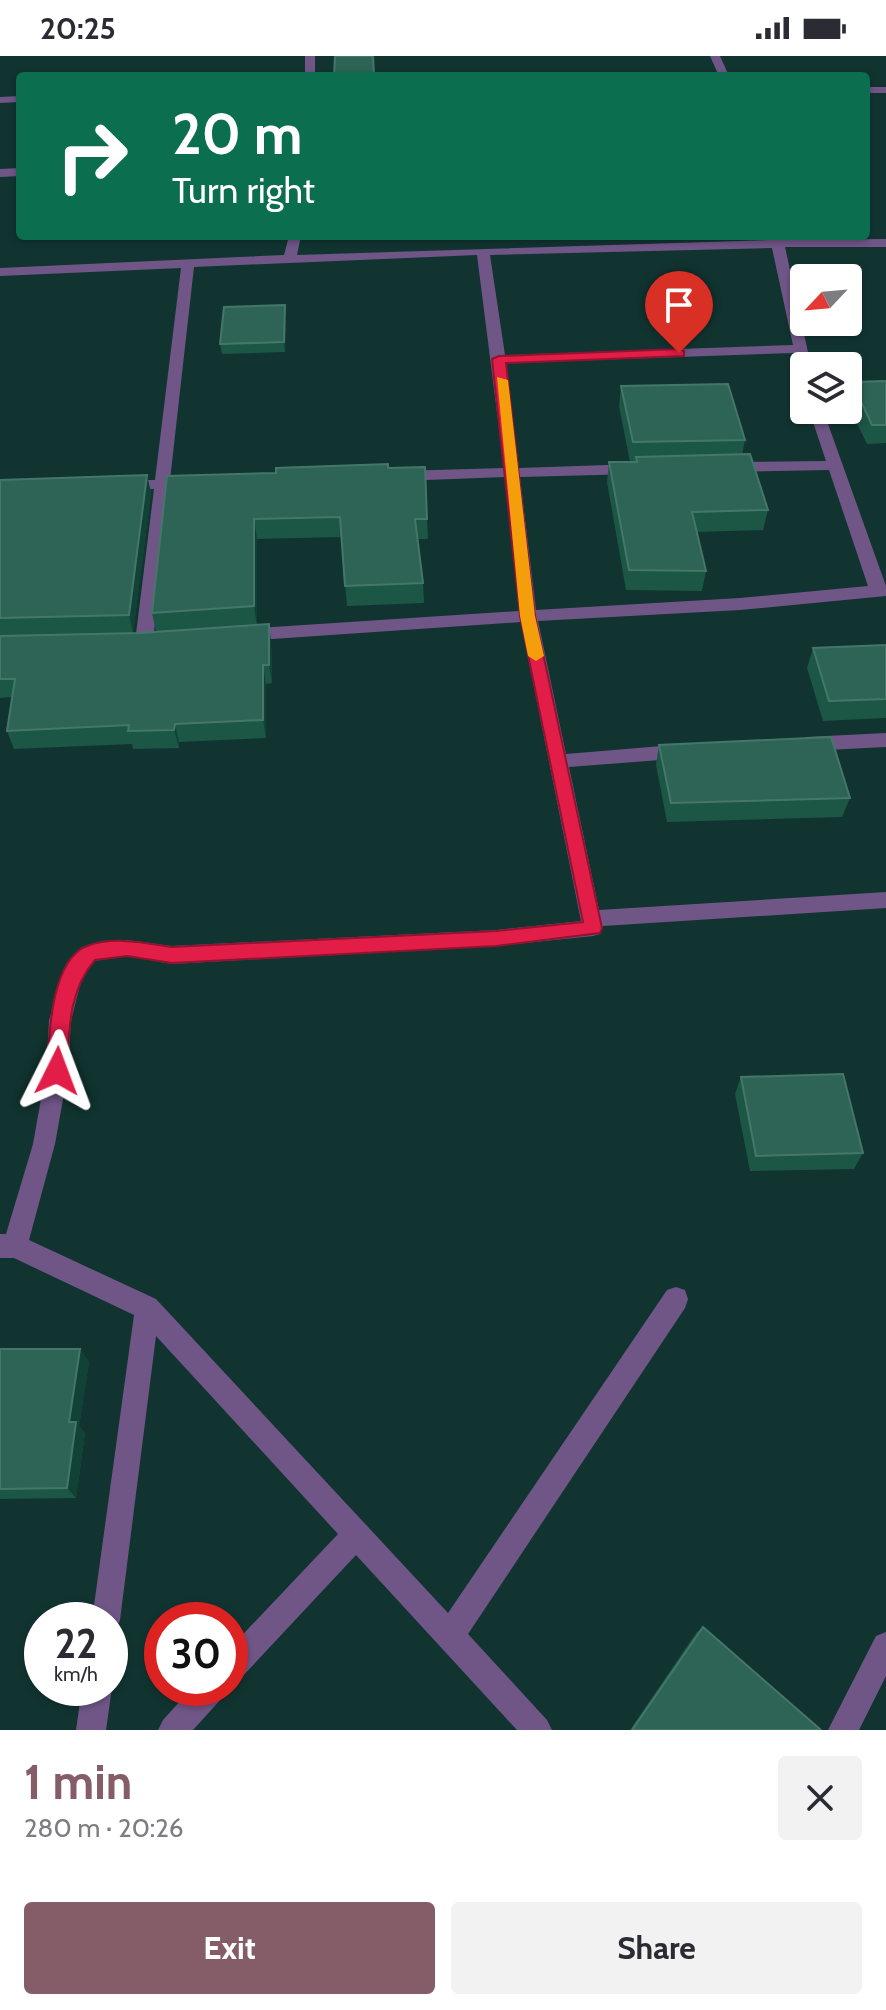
<!DOCTYPE html>
<meta charset="utf-8">
<style>
:root{--surface:#fff;--page:#f2f2f3;--text:#2b2b33;--muted:#7c7c81;--accent:#855d69}
body{margin:0;font-family:Cabin,sans-serif;background:var(--page);color:var(--text);height:100vh;display:flex;flex-direction:column;font-size:30px;white-space:nowrap}
*{box-sizing:border-box;margin:0}
p{font-size:26px;color:var(--muted)}
.icon{flex:none;width:44px;height:44px;fill:none;stroke:currentColor;stroke-width:2;stroke-linecap:round;stroke-linejoin:round}
.map{position:relative;height:1674px;overflow:hidden}
.panel{display:flex;flex-direction:column;background:var(--surface);flex:1}
.panel>*{flex:none}
.guide{position:absolute;left:16px;top:16px;width:854px;height:168px;border-radius:8px;box-shadow:0 2px 6px #0004;background:#0b6e4f;color:#fff;overflow:hidden}
.needle{width:52px;rotate:244deg}
.tools{position:absolute;left:790px;top:208px;display:grid;gap:16px}
.tools a{display:grid;place-items:center;width:72px;height:72px;border-radius:8px;background:var(--surface);box-shadow:0 2px 6px #0004;font-size:40px}
.speed{position:absolute;left:24px;top:1546px;display:flex;gap:16px;font-size:40px;font-weight:700;text-align:center}
.speed>*{display:grid;place-content:center;width:104px;height:104px;border-radius:50%;background:var(--surface);box-shadow:0 2px 6px #0004;line-height:1}
.speed small{font-size:20px;font-weight:400}
.speed .limit{border:12px solid #d22;background:#fff;color:#111}
.pin{position:absolute;display:grid;place-items:center;width:68px;height:68px;color:#fff;margin:-82px -34px;border-radius:50% 50% 50% 0;rotate:-45deg;box-shadow:0 0 8px #0007}
.pin .icon{rotate:45deg}
.me{position:absolute;width:88px;margin:-44px;rotate:3deg;stroke-linejoin:round;filter:drop-shadow(0 0 6px #0008)}
.turn{display:flex;align-items:center;gap:28px;height:168px;padding:0 24px;font-size:36px}
.turn .icon{width:104px;height:104px;stroke-width:2.5}
.turn b{display:block;font-size:56px;line-height:68px}
.round{display:grid;place-items:center;flex:none;width:84px;height:84px;border-radius:8px;background:var(--page)}
.overview{display:flex;align-items:center;justify-content:space-between;height:136px;padding:0 24px}
h1{font-size:48px;font-weight:700;line-height:60px;color:var(--accent)}
.action{display:flex;gap:16px;margin-top:auto;padding:16px 24px}
.action a{flex:1;height:92px;border-radius:8px;background:var(--accent);color:#fff;font-size:32px;font-weight:700;line-height:92px;text-align:center}
.action a+a{background:var(--page);color:var(--text)}
.status{display:flex;justify-content:space-between;align-items:center;height:56px;padding:0 40px;background:var(--surface);direction:ltr}
.status svg{height:22px;fill:currentColor}
.map>svg:first-child{display:block}
</style>
<div class="status"><b>20:25</b><svg viewBox="0 0 49 12"><path d="M0 12V9h3v3zM5 12V6h3v6zM10 12V3h3v9zM15 12V0h3v12zM26 1h20v11H26zM47 4h2v5h-2z"/></svg></div>
<div class="map">
<svg width="886" height="1674" viewBox="0 0 886 1674">
<rect width="100%" height="100%" fill="#113431"/>
<g fill="none" stroke-linecap="round" stroke-linejoin="round">
<path fill="#705687" fill-rule="evenodd" d="M305 0H315V20H305Z
M710 0H720L729 20H719Z
M866 31H886V37H866Z
M20 40V46L0 47V41Z
M20 112V120L0 121V113Z
M289 180H301L297 199 771 184 770 180H782L783 184 886 183V191H785L811 310H804V314L797 310 794 297 506 307 519 412 636 408 644 413 636 418 520 421 536 554 740 542 868 530 829 414 728 416 720 411 728 406 826 405 809 354H823L886 530V540L740 554 538 565 566 698 686 688 695 695 686 702 569 711 599 854 886 836V852L603 870 600 878 593 880 496 890 172 908 127 900 95 905 82 921 71 965 68 1015 55 1088 29 1184 156 1243 448 1557 667 1234 676 1231 685 1234 688 1243 685 1252 468 1578 547 1664 552 1674H517L356 1499 240 1623 230 1627V1592L338 1478 156 1280 120 1564 116 1574 110 1577V1564H92L134 1259 14 1202H0V1178H6L33 1088 46 1015 49 965 62 918 82 891 127 884 172 890 496 874 581 865 521 566 243 585 234 579 243 573 519 555 505 421 400 425 392 420 400 415 504 412 477 199 194 211 170 424 192 423 200 428 192 433H169L153 586 144 592 135 586 154 433 124 434 116 429 124 424H155L181 212 0 220V212L284 199ZM772 192 793 289 505 299 490 199Z
M886 677V691L806 695 797 688 806 681Z
M886 1576V1620L859 1674H828L876 1580Z
M110 1628 112 1632 106 1674H76L82 1632H110Z
M192 1632H227L222 1642 193 1674H158L163 1664Z"/>
</g>
<path fill="#1c5645" d="M641 180H709L642 182Z
M286 260 285 296 222 298 220 288Z
M886 325V387L867 388 848 349V340L852 326Z
M621 330 745 384 742 399 768 454 763 474 697 476 706 515 702 535 626 534 607 426 609 406H630L619 350Z
M388 412 427 463 428 483H418L423 527 424 547 347 550 341 481 257 483V569L271 586 272 627 266 628V682L179 686V692L133 693 132 688 14 693 7 675 12 641 0 642V424L147 419 151 437 133 577 156 576 152 557 276 417Z
M886 589V662L823 665 807 612 813 592Z
M659 689 850 742 842 761 667 766 656 709Z
M741 1021 863 1097 854 1113 750 1115 735 1038Z
M0 1293H80L89 1306 79 1370 85 1377 76 1442 0 1443Z
M703 1571 821 1674H630L696 1577Z"/>
<path fill="#104236" d="M285 249 286 260 285 296 284 286Z
M147 419 151 437 133 577 129 559Z
M254 463 257 483V570L254 550Z
M269 568 271 586 272 627 269 609Z
M263 609 266 628V682L263 664Z
M175 668 179 686V692L174 674Z
M80 1293 89 1306 79 1370 85 1377 76 1442 67 1432 69 1366Z"/>
<path fill="#2d6455" stroke="#44776a" stroke-width="2" d="M335 0H373L374 20H334Z
M285 249 284 286 220 288 224 251Z
M886 325V369H872L852 326Z
M728 328 745 384 633 386 621 330Z
M750 398 768 454 692 456 706 515 629 514 609 406H637L636 401Z
M388 408V412L425 411 427 463H415L423 527 345 530 340 461 254 463V550L152 557 167 420 276 417V412Z
M147 419 129 559 0 562V424Z
M269 568V609H263V664L175 668 174 674 128 675 129 669 7 675 15 623H0V580L140 577Z
M886 589V643L829 645 813 592Z
M831 681 850 742 671 747 659 689Z
M843 1018 863 1097 756 1100 741 1021Z
M0 1293H80L69 1366H76L67 1432 0 1433Z
M703 1571 821 1674H632Z"/>
<path fill="#e11d48" stroke="#92132f" stroke-width="2" d="M679 293 684 295V300L506 307 535 560 602 872 600 877 496 890 172 907 127 900 95 904C68 935 69 976 67 1015L64 1021 57 1024 50 1021 47 1015C49 983 50 904 87 890 113 880 145 887 172 891L496 875 583 866 520 560 492 303 499 300Z"/>
<path fill="#f59e0b" d="M497 321 508 324 535 560 544 600 536 605 528 600 520 560Z"/>
</svg>
<div class="tools">
<a><svg class="needle" viewBox="-14 -14 28 28"><path d="M0-13l5 13h-10z" fill="#e53935"/><path d="M0 13l5-13h-10z" fill="#7c7c81"/></svg></a>
<a><svg class="icon" aria-label="layers" viewBox="0 0 24 24"><path d="M12 4l9 5-9 5-9-5zM3 14l9 5 9-5"/></svg></a>
</div>
<div class="speed"><div>22<small>km/h</small></div><div class="limit">30</div></div>
<div class="pin" style="left:679px;top:297px;background:#d93025"><svg class="icon" aria-label="arrive" viewBox="0 0 24 24"><path d="M6 21V4h12l-3 4 3 4H6"/></svg></div>
<svg class="me" style="left:57px;top:1015px" viewBox="-20 -20 40 40"><path d="M0-17L14 15 0 8-14 15z" fill="#e11d48" stroke="#fff" stroke-width="4"/></svg>
<div class="guide">
<div class="turn"><svg class="icon" aria-label="right" viewBox="0 0 24 24"><path d="M7 20v-9h11M14 6l5 5-5 5"/></svg><div><b>20 m</b>Turn right</div></div>
</div>
</div>
<section class="panel">
<div class="overview"><div><h1>1 min</h1><p>280 m · 20:26</p></div><a class="round"><svg class="icon" aria-label="close" viewBox="0 0 24 24"><path d="M6 6l12 12M18 6L6 18"/></svg></a></div>
<div class="action"><a>Exit</a><a>Share</a></div>
</section>
